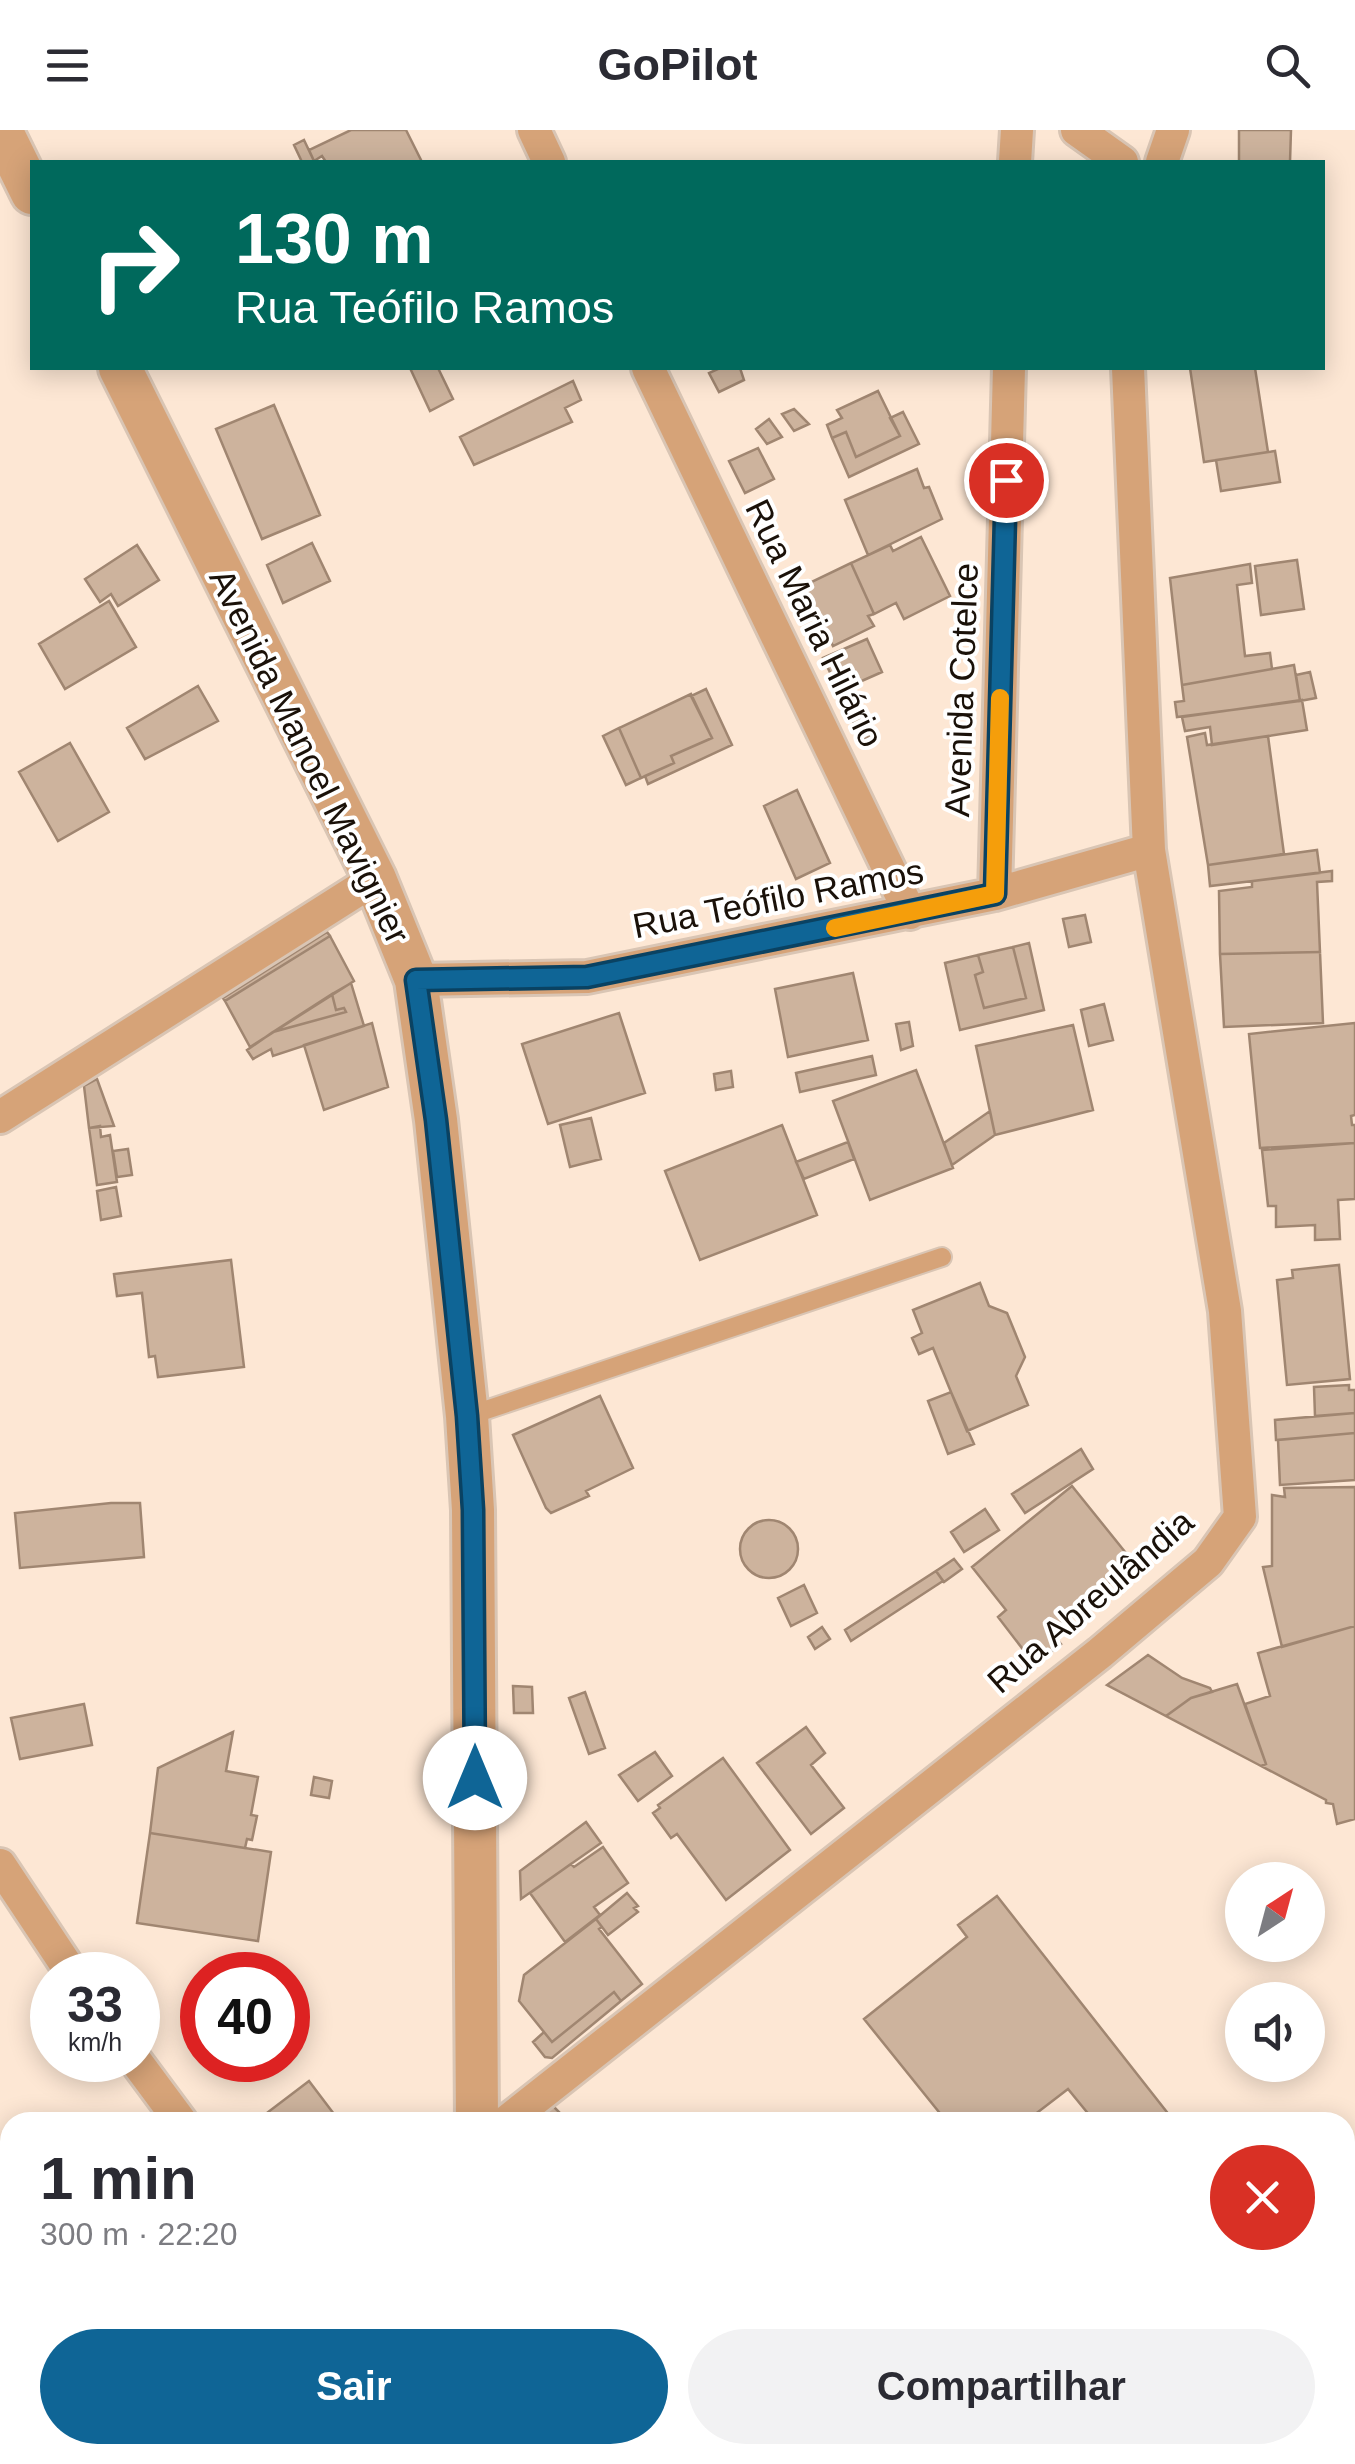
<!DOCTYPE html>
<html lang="pt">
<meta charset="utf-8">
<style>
:root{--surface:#fff;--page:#f2f2f3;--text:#2b2b33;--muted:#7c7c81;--accent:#0f6596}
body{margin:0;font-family:Arial,sans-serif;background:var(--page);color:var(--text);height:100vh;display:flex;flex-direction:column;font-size:38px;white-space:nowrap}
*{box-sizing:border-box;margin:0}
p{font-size:32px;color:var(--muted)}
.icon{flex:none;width:55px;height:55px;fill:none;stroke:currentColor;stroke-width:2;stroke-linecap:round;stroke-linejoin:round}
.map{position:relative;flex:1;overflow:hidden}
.sheet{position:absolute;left:0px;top:1982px;width:1355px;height:352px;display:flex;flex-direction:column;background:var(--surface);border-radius:30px 30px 0 0;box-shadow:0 5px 25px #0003}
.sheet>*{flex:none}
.hud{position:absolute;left:30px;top:30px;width:1295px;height:210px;border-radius:0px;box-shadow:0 5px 25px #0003;background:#00695c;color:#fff;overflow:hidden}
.needle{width:65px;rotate:36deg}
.tools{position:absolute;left:1225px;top:1732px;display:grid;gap:20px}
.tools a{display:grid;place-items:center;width:100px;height:100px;border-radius:50%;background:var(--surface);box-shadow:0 5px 25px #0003;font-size:50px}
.speed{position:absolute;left:30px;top:1822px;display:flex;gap:20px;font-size:50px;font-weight:700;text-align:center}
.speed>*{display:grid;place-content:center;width:130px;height:130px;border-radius:50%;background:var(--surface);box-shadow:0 5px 25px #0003;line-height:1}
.speed small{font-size:25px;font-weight:400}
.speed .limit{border:15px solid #d22;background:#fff;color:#111}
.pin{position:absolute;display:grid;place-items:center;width:85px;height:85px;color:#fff;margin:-42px;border:5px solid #fff;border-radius:50%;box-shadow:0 2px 10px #0007}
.me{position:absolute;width:110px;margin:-55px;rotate:0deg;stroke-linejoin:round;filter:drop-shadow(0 0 8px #0008)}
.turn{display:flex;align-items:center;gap:35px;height:210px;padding:0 40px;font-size:45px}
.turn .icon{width:130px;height:130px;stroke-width:2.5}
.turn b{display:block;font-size:70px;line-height:85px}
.round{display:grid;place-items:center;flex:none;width:105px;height:105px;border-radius:52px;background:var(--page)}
.head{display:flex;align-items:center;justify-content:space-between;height:170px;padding:0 40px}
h1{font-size:60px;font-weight:700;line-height:75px}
.primary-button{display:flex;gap:20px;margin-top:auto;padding:20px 40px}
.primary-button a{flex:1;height:115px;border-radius:60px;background:var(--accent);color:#fff;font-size:40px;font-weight:700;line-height:115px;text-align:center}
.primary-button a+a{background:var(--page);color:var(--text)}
header{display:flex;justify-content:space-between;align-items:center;height:130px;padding:0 40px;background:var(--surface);font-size:45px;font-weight:700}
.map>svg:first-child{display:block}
</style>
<header><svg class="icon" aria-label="menu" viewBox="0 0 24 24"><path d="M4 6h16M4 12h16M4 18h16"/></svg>GoPilot<svg class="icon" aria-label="search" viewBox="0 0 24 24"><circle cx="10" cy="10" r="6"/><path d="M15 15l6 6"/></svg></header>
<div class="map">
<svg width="1355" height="2334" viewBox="0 0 1355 2334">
<rect width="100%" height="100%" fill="#fde7d4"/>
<path fill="#cdb39d" stroke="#a08671" stroke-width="2.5" d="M351 0H406L422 32H326L322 26 314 31 309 20Z
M1239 0H1291L1290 32H1239Z
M304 10 314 31 315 32H302L294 15Z
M410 238H438L453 269 430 281Z
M720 238H740L744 250 719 262 709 243Z
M1190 238H1255L1268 322 1204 332Z
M573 251 581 270 565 278 572 292 474 335 460 307Z
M878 261 900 306 856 327 846 302 832 308 827 295 842 288 837 280Z
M274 275 320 385 262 409 216 299Z
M794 279 809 294 794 301 782 284Z
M903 282 919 314 849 347 832 308 846 302 856 327 900 306 890 288Z
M769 289 782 307 767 314 756 299Z
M758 318 774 349 745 363 729 331Z
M1275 321 1280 352 1221 361 1216 330Z
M917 339 924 358 929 357 942 389 868 425 845 370Z
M921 407 950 466 904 489 896 473 874 484 851 433 890 415 893 421Z
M312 413 330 451 283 473 267 435Z
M137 415 159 450 118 476 111 464 100 472 85 449Z
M1297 430 1304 479 1261 485 1255 436Z
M851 433 874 484 868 486 874 496 833 516 803 456Z
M1250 434 1252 453 1237 455 1245 526 1270 523 1272 539 1182 555 1170 448Z
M109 471 136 517 65 559 39 514Z
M867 509 882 542 839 561 823 528Z
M1294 535 1300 571 1177 587 1175 572 1184 571 1182 555Z
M1310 542 1316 568 1300 571 1296 545Z
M198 556 218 591 145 629 127 598Z
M706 559 732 615 648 654 645 646 674 633 671 626 712 608 691 566Z
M691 564 712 608 671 626 674 633 641 648 619 598Z
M854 564 863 584 852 590 843 570Z
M1302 570 1307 600 1212 615 1210 597 1185 601 1182 587Z
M863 584 870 594 866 596 872 605 862 611 852 590Z
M619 598 641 648 626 655 603 606Z
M1205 603 1207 615 1268 606 1284 724 1208 735 1187 607Z
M70 613 109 682 58 711 19 642Z
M797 660 830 733 796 749 764 676Z
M1317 720 1320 743 1210 756 1208 735Z
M1332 741V751L1317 752 1320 822 1220 824 1219 761 1252 757V751Z
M1085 785 1091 812 1069 817 1063 789Z
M327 802 330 806 225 871 223 868Z
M330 806 354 851 250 917 225 871Z
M1029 813 1044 880 960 900 945 833 978 825 983 842 975 845 984 878 1026 868 1013 817Z
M1013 817 1026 868 984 878 975 845 983 842 978 825Z
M1320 822 1323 893 1224 897 1220 824Z
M853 843 868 910 788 927 775 859Z
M351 853 364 896 273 926 271 919 253 929 247 920 273 902 346 882 344 878 336 880 332 864Z
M332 864 336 880 344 878 346 882 273 902Z
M1104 874 1113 910 1089 916 1081 880Z
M619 883 645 963 548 994 522 914Z
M909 892 913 916 901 920 896 894Z
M372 893 388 957 324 980 304 915Z
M1355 893V985L1351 986 1352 995H1355V1013L1260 1018 1249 904Z
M1073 895 1093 980 995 1005 976 916Z
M872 926 876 945 800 962 796 943Z
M916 940 953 1038 870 1070 833 971Z
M731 941 733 957 716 960 714 944Z
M97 949 114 996 89 998 84 956Z
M990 981 995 1005 952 1035 944 1013Z
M591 988 601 1029 570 1037 560 995Z
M782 995 817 1085 700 1130 665 1041Z
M100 996 101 1007 110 1005 117 1052 97 1055 89 998Z
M848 1012 854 1029 804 1049 796 1032Z
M1355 1013V1069L1338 1070 1340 1109 1315 1110V1095L1276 1097V1076H1268L1262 1020Z
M128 1019 132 1045 117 1047 113 1021Z
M116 1057 121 1086 101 1090 97 1061Z
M231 1130 244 1237 158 1247 155 1226 149 1227 142 1163 117 1166 114 1144Z
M1339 1135 1350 1249 1287 1255 1277 1150 1293 1148 1292 1140Z
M980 1153 989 1176 1007 1183 1025 1227 1016 1246 1028 1275 967 1301 933 1218 919 1224 912 1208 922 1203 913 1180Z
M1349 1255V1260H1355V1283L1315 1286 1314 1257Z
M951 1262 974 1314 948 1324 928 1271Z
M600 1266 633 1338 586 1361 589 1366 551 1383 546 1378 513 1305Z
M1355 1283V1303L1276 1310 1275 1290Z
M1355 1303V1350L1280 1355 1278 1310Z
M1081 1319 1093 1339 1025 1383 1012 1364Z
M1072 1356 1134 1433 1050 1501 1061 1514 1035 1535 998 1487 1006 1480 972 1437Z
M1355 1357V1496L1282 1517 1263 1437 1272 1436V1365L1285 1367 1284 1358Z
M111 1373H140L144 1427 20 1438 15 1383Z
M985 1379 999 1400 964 1422 951 1402Z
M740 1419a29 29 0 1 1 58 0a29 29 0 1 1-58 0Z
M954 1429 962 1439 944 1452 936 1441Z
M936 1441 943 1451 851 1511 845 1500Z
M804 1455 817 1483 791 1496 778 1468Z
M1355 1496V1689L1337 1694 1333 1674 1326 1673V1670L1261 1636 1266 1634 1245 1574 1270 1566 1258 1523Z
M822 1497 830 1509 815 1519 808 1507Z
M1148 1525 1182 1548 1210 1558 1212 1562 1191 1568 1166 1586 1107 1555Z
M1237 1554 1266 1634 1261 1636 1166 1586 1191 1568Z
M513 1556 532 1557 533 1583H514Z
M585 1562 605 1618 589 1624 569 1568Z
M84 1574 92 1615 20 1629 11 1588Z
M806 1597 825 1623 811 1635 844 1678 811 1704 757 1633Z
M233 1602 226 1641 258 1647 251 1685 257 1686 252 1710 247 1709 245 1718 150 1703 158 1638Z
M655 1622 672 1646 638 1671 619 1645Z
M723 1628 790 1720 726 1770 677 1704 671 1708 653 1683 660 1678 658 1675Z
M314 1647 332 1651 329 1668 311 1665Z
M586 1692 601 1713 521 1769 520 1741Z
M150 1703 271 1722 258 1811 137 1793Z
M603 1717 628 1753 594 1777 600 1785 565 1812 530 1763 571 1734 574 1737Z
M627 1763 638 1776 634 1778 638 1782 608 1805 596 1789Z
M997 1766 1170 1986 1162 1992H1095L1068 1959 1025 1992H947L864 1889 967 1807 958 1795Z
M596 1789 602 1797 599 1799 642 1854 621 1871 614 1862 552 1912 519 1871 524 1845Z
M614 1862 621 1871 552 1928 545 1927 533 1912 544 1902 552 1912Z
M309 1951 340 1992H255Z
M551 1974 563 1986 555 1992H524Z
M282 2325H370L369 2334H281Z"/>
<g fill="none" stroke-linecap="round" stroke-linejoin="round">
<defs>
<path id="service" d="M468 1286 942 1127"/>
<path id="minor" d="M534 0 549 32
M1077 0 1122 32
M1015 32 1017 0
M1162 32 1173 0
M648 238 910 783
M995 764 1009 238
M416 850 587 847 995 764 1149 720
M0 987 375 749
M0 1735 73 1845
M135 1930 181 1992
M506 1992 1100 1523 1208 1432 1240 1387 1225 1181 1149 720 1128 238
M66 2334 77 2325"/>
<path id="tertiary" d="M1 0 32 63
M120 238 375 749 416 850 436 990 467 1286 473 1380 477 1992"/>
</defs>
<use href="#service" stroke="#d9c5b4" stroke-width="22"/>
<use href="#minor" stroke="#d9c5b4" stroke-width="38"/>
<use href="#tertiary" stroke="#d9c5b4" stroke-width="48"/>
<use href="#service" stroke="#d6a378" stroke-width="18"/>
<use href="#minor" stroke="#d6a378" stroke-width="32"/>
<use href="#tertiary" stroke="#d6a378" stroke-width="42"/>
</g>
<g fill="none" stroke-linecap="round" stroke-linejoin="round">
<defs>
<path id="route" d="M475 1648 473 1380 467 1286 436 990 416 850 587 847 995 764 1006 350"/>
</defs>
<use href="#route" stroke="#0a4262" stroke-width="25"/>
<use href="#route" stroke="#0f6596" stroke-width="18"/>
<path stroke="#f59e0b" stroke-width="18" d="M835 798 995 764 1000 568"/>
</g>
<g text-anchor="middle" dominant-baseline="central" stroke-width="8" stroke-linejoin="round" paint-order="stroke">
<g font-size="35" fill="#1a1109" stroke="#fff">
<text transform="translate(815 493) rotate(64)">Rua Maria Hilário</text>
<text transform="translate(961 560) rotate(-88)">Avenida Cotelce</text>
<text transform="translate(310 626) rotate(64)">Avenida Manoel Mavignier</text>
<text transform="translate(778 768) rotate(-11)">Rua Teófilo Ramos</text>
<text transform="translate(1090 1471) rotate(-41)">Rua Abreulândia</text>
</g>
</g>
</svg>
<div class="tools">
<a><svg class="needle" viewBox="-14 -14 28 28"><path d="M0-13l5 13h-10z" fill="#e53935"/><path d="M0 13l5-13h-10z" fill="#7c7c81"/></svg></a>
<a><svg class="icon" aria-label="sound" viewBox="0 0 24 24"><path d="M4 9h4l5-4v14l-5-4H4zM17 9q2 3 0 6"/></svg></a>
</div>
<div class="speed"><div>33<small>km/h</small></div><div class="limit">40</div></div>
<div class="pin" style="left:1006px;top:350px;background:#d93025"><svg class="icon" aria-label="arrive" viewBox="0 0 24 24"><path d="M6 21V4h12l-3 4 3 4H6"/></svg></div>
<svg class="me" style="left:475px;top:1648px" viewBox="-20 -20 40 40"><circle r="19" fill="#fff"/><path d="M0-13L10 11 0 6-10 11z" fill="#0f6596"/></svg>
<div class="hud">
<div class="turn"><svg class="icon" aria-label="right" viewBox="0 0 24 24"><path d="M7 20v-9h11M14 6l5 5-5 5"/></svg><div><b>130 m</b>Rua Teófilo Ramos</div></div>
</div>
<section class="sheet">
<div class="head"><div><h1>1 min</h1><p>300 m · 22:20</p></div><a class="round" style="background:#d93025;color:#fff"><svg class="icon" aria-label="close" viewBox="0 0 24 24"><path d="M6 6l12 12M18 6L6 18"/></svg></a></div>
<div class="primary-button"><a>Sair</a><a>Compartilhar</a></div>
</section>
</div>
